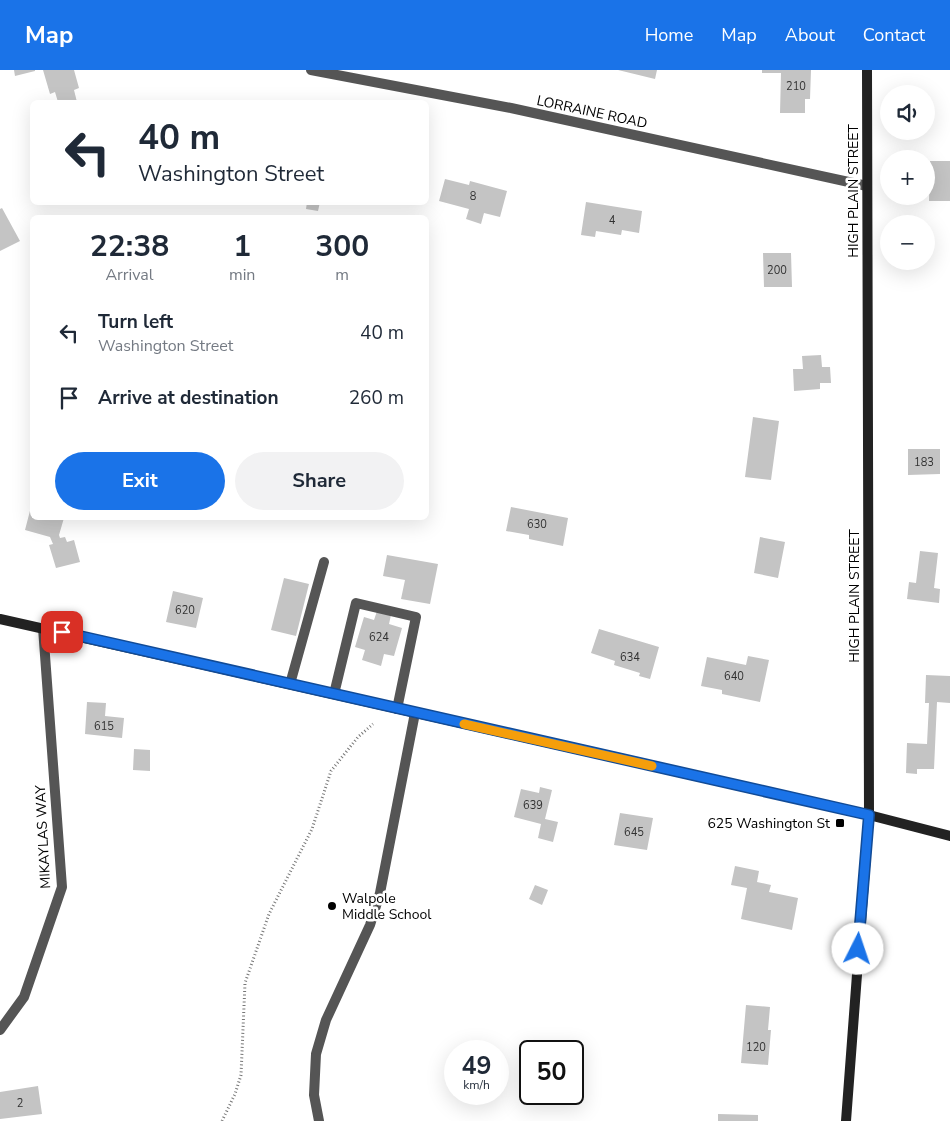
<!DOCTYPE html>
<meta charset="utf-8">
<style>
:root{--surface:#fff;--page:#f2f2f3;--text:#1f2937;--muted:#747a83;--accent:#1a73e8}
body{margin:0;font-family:"Nunito Sans",sans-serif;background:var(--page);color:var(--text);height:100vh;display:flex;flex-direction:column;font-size:19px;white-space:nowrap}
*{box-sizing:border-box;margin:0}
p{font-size:16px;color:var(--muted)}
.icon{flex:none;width:28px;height:28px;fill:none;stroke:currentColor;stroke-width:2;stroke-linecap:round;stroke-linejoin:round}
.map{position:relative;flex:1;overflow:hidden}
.panel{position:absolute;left:30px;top:145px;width:399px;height:305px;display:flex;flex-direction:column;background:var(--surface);border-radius:8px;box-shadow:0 5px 20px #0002}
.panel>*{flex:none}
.guide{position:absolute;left:30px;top:30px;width:399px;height:105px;border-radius:8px;box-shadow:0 5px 20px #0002;background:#fff;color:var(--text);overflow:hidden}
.controls{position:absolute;left:880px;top:15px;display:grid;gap:10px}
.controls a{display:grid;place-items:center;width:55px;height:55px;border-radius:50%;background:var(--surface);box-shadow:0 5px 20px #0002;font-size:25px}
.speed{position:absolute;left:444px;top:970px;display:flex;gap:10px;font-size:25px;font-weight:700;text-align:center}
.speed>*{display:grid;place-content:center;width:65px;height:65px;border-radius:50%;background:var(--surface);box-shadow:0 5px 20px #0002;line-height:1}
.speed small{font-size:12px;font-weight:400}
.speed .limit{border:2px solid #111;border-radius:8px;background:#fff;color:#111}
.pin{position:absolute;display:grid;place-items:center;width:42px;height:42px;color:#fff;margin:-21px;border-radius:10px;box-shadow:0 2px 8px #0006}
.me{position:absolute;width:55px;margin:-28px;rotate:4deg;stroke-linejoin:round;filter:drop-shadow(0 0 4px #0008)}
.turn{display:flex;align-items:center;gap:18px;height:105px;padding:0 25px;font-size:22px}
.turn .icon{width:65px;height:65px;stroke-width:2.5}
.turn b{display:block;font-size:35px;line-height:42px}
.eta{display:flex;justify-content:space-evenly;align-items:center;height:85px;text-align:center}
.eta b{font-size:30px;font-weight:700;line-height:35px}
.cta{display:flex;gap:10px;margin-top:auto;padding:10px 25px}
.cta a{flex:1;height:58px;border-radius:30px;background:var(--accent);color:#fff;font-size:20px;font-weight:700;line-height:58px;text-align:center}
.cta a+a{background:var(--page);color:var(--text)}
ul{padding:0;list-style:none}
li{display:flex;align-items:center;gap:15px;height:65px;padding:0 25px}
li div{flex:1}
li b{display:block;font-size:19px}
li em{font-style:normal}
header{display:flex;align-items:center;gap:30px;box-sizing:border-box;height:70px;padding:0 25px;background:var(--accent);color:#fff}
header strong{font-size:24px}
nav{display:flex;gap:28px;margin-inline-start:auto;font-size:18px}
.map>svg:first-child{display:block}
</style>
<header>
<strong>Map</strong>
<nav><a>Home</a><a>Map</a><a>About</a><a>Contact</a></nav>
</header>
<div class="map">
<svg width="950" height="1051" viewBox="0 0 950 1051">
<rect width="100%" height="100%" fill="#fff"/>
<path fill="#c4c4c4" d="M14 0H35V1L15 6Z
M43 0H74L79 18 74 20 77 32H58L55 22 50 24Z
M618 0H657L655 9Z
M762 0H811L810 29H805V43H780L781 3H762Z
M930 91H950V131H929Z
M445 109 469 115 470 111 507 121 500 147 484 143 481 154 466 149 469 139 439 131Z
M307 132H320L318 141 306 139Z
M586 132 642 141 639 163 622 160 621 165 596 161 595 167 581 165Z
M2 138 20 171 0 181V139Z
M763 183H791L792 217H764Z
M821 285 822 297H830L831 313H820V319L794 321 793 299H803L802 286Z
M753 347 779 351 771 410 745 407Z
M908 379H940V404L908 405Z
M32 433V448H64L59 465 60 468 65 467 67 472 74 470 80 492 56 498 49 475 53 474 50 467 25 460Z
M511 437 568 448 563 476 529 469V465L506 461Z
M760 467 785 472 778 508 754 503Z
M920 481 938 483 934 518 940 519 939 533 907 529 909 512 916 513Z
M387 485 438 494 430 534 401 529 405 510 383 506Z
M284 508 309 514 296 566 271 560Z
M173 521 203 528 196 558 166 552Z
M377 541 391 545 389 554 402 558 394 586 384 584 381 596 362 590 365 580 355 577 364 547 374 550Z
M599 559 659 577 650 609 639 606 640 603 614 595 615 591 591 583Z
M748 586 769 590 760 632 722 624V620L701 616 707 587 746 595Z
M926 605 950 606V633L937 632 934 699H917V704L906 703 907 673 927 674 929 633H925Z
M87 632 106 633 105 646 124 648 122 668 85 664Z
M134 679 150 680V701L133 700Z
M540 717 552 720 545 749 558 752 553 772 538 768 541 754 514 747 521 719 539 723Z
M620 743 653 748 647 780 614 775Z
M735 796 759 801 757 812 771 815 769 822 798 828 792 860 741 849 747 818 731 815Z
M535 815 548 820 542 835 529 829Z
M746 935 770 937 768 960H771L768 995 741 993Z
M38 1016 42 1044 0 1049V1022Z
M718 1044 758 1045V1051H718Z"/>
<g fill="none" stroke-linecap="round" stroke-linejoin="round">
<path stroke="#777" stroke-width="3" stroke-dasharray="1 2.5" stroke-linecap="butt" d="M222 1051 235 1024 241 1005 245 913 269 844 312 759 331 701 358 667 373 654"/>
<path stroke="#555" stroke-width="10" d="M290 614 324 492
M334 624 356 533 416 547 397 639
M0 960 24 927 62 817 43 558
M319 1051 314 1025 316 984 326 950 370 855 380 823 415 643"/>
<path stroke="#555" stroke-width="10" d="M311 0 511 38 867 116"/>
<path stroke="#222" stroke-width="10" d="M0 549 869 745 950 766
M846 1051 869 745 867 0"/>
</g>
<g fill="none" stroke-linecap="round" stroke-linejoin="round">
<defs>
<path id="route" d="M62 562 869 745 858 879"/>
</defs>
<use href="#route" stroke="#114b97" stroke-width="12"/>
<use href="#route" stroke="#1a73e8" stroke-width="9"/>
<path stroke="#f59e0b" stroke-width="9" d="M464 654 652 696"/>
</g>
<g fill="#000" stroke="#fff" stroke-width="2">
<rect x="835" y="748" width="10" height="10" rx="2.5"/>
<circle cx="332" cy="836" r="5"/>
</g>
<g text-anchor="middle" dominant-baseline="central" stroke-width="5" stroke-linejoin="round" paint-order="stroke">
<g font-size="11" fill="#313131">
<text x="796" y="16">210</text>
<text x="473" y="126">8</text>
<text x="612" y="150">4</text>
<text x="777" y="200">200</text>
<text x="924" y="392">183</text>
<text x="537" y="454">630</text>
<text x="185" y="540">620</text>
<text x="379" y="567">624</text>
<text x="630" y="587">634</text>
<text x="734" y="606">640</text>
<text x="104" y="656">615</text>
<text x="533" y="735">639</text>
<text x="634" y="762">645</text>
<text x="756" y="977">120</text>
<text x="20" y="1033">2</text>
</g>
<g font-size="14" fill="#000" stroke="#fff">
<text transform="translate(592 42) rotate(12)">LORRAINE ROAD</text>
<text transform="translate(853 121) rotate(-90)">HIGH PLAIN STREET</text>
<text transform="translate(854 526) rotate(-90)">HIGH PLAIN STREET</text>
<text transform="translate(43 767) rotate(-93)">MIKAYLAS WAY</text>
</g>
<g font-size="14" fill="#000" stroke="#fff" text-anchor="end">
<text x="830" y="753">625 Washington St</text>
<text x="342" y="828" text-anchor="start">Walpole<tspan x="342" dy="16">Middle School</tspan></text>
</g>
</g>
</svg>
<div class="controls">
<a><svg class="icon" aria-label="sound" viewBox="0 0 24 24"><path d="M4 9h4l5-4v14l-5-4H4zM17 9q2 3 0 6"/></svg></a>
<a>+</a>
<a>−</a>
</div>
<div class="speed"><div>49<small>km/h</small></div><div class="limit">50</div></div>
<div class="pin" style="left:62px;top:562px;background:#d93025"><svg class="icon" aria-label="arrive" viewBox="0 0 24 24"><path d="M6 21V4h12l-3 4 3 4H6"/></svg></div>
<svg class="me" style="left:858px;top:879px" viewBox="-20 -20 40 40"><circle r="19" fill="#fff"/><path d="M0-13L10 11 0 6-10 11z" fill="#1a73e8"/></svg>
<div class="guide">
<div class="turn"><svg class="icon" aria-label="left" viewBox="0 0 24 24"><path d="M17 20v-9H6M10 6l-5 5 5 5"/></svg><div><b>40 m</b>Washington Street</div></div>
</div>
<section class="panel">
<div class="eta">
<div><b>22:38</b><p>Arrival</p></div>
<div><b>1</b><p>min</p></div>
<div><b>300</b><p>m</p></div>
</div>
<ul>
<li><svg class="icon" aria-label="left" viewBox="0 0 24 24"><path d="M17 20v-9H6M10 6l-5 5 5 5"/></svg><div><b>Turn left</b><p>Washington Street</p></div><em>40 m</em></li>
<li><svg class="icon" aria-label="arrive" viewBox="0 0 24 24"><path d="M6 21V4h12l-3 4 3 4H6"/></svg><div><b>Arrive at destination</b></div><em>260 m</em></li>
</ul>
<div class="cta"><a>Exit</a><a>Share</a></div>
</section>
</div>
